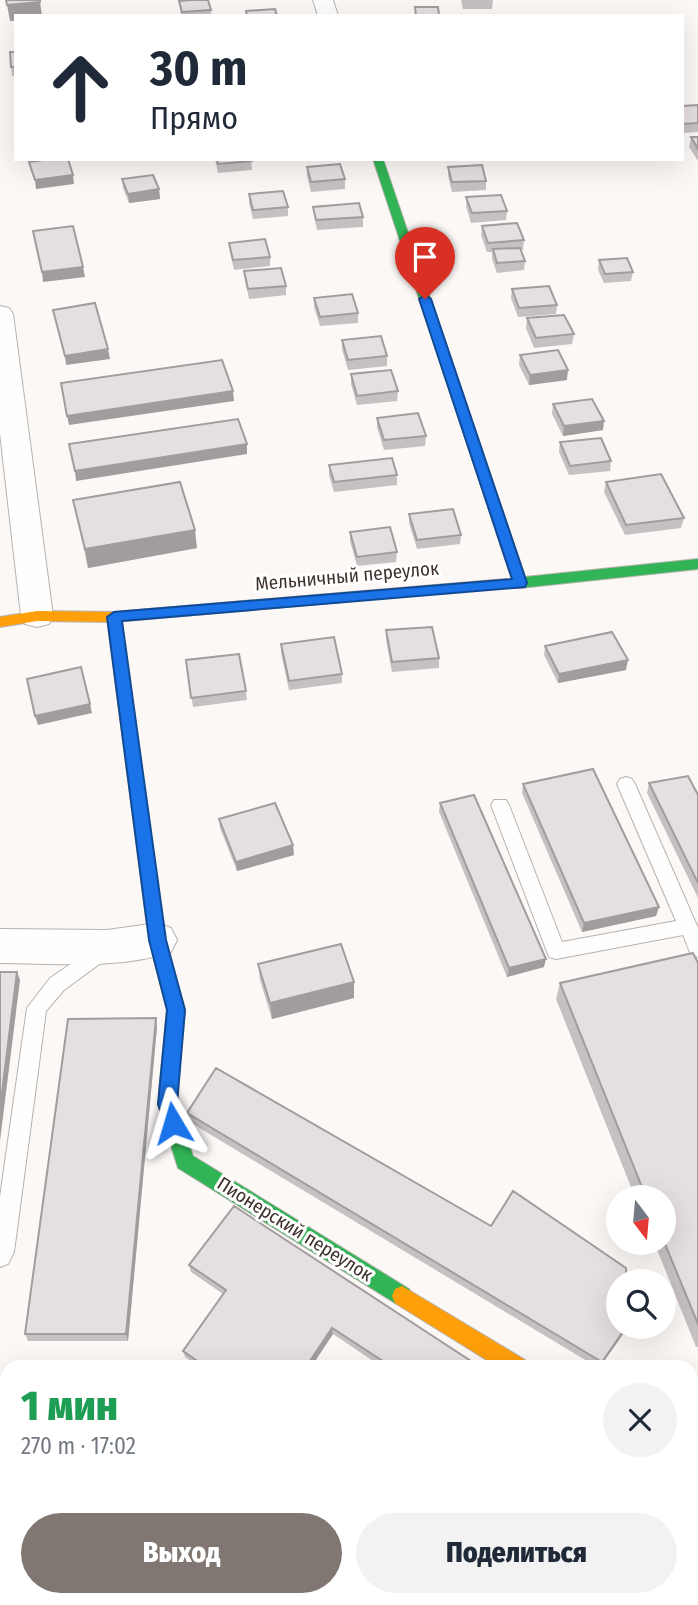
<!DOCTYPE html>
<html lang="ru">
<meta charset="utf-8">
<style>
:root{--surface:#fff;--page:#f2f2f3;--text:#1f2937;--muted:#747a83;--accent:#817772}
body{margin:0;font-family:"Fira Sans Condensed",sans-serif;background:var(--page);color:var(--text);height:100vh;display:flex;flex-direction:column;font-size:26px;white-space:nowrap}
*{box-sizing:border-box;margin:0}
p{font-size:23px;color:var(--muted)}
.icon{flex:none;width:38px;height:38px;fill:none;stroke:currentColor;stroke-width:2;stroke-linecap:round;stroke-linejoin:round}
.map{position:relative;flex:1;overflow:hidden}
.panel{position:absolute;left:0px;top:1360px;width:698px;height:247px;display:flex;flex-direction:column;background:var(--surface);border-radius:21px 21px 0 0;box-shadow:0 7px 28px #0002}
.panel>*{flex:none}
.hud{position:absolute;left:14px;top:14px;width:670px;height:147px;border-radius:0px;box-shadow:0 7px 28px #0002;background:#fff;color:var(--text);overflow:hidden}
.needle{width:46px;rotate:164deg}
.buttons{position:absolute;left:606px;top:1185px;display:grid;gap:14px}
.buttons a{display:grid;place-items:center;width:70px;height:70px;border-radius:50%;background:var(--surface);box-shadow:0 7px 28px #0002;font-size:35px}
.pin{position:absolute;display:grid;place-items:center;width:60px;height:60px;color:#fff;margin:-72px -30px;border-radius:50% 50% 50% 0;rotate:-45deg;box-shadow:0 0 7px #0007}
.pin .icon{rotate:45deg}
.me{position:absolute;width:77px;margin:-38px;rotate:353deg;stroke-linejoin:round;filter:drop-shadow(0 0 5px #0008)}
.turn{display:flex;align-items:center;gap:24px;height:147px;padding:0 21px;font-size:32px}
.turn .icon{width:91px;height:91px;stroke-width:2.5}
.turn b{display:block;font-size:49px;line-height:60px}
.round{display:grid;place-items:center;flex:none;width:74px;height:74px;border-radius:37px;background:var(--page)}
.headline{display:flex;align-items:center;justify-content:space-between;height:119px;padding:0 21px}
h1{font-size:42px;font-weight:800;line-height:52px;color:#1e9e55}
.primary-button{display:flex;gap:14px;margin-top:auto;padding:14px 21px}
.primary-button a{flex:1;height:80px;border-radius:42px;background:var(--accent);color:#fff;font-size:28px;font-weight:800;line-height:80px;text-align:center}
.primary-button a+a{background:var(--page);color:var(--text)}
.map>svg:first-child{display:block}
</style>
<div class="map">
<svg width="698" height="1605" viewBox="0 0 698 1605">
<rect width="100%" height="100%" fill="#fbf8f6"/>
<path fill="#d4e1b0" d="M0 1525 7 1530V1600H378L382 1605H0Z"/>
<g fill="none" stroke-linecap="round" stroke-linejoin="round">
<defs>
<path id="lane" d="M626 777 632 779 635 784 698 928V957L691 955 683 935 556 959 549 957 491 805 494 800H506L509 805 562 942 676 921 617 784 620 779Z
M102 943 109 945 111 951 109 957 64 990 46 1011 14 1252 8 1264 0 1267V1197L27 1008 50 978Z"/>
<path id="street" d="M313 0H333L338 16H318Z
M0 306 9 308 13 314 53 616 49 624 37 627 25 624 21 616 0 433Z
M157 923 171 928 177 940 171 952C117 970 56 963 0 963V929L107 930Z
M691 1448 698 1451V1501L691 1498Z"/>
<path id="fast" d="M373 159H383L525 577 698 559V569L520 588 501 587 499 584 501 581 512 579Z
M168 1084 174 1086 177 1092 176 1104 193 1156 409 1289 412 1296 409 1303 402 1306 395 1303 178 1168 158 1104 162 1086Z"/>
<path id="slow" d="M506 579 513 584 511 587 114 622 37 621 0 627V617L37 611 114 612Z
M402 1286 525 1360 528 1367H498L395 1303 392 1296 395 1289Z"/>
<path id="jam" d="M114 612 121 617 165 940 185 1009 177 1092 174 1098 168 1100 162 1098 159 1092 167 1009 149 940 107 617Z"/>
</defs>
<use href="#lane" stroke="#b8b2ad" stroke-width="2"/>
<use href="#street" stroke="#b8b2ad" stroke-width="2"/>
<use href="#fast" stroke="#b8b2ad" stroke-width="2"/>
<use href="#slow" stroke="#b8b2ad" stroke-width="2"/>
<use href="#jam" stroke="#b8b2ad" stroke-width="2"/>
<use href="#lane" fill="#fefefe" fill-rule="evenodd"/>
<use href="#street" fill="#fefefe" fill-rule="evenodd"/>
<use href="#fast" fill="#30b455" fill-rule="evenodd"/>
<use href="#slow" fill="#ff9f0a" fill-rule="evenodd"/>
<use href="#jam" fill="#e5322d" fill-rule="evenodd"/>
</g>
<path fill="#c6c0c2" d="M461 0H493L492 9H463Z
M179 1 211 10V16H181Z
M16 52V76H12L11 67Z
M698 105V132L682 133V106Z
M691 137H698V161L689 147Z
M215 159H251L252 170 218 173Z
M307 167 345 179V189L311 192 307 176Z
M448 167 486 181V190L452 192 448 176Z
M122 179 159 189 160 199 129 203 123 188Z
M249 194 288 207V216L253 219 249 203Z
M466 197 507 211 506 220 471 223 466 206Z
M313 207 363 217V227L317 230 314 216Z
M482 226 524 240 523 250H521L525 261 524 270 497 273 492 259V252H487L481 235Z
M229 243 270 257V266L234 270 230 252Z
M599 260 633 272 631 281 604 283 598 270Z
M244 271 286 286V295L249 299 245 280Z
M512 289 557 305 556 314 518 317 511 298Z
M314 298 358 313V323L320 326 314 307Z
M527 318 574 334 572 344 534 348 526 328Z
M342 340 387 356V366L348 370 342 349Z
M520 355 567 380 529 385 519 365Z
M351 374 398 391 397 401 357 405 351 384Z
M553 404 603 430 563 436 552 414Z
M377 418 426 436 425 446 384 450 377 427Z
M560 442 611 461 610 471 569 475 559 452Z
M329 465 397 475V485L334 492 329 475Z
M606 482 684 518 681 528 625 535 604 492Z
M73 500 197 548 88 568Z
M409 514 461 535 460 544 417 549 409 523Z
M350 532 397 552 396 562 357 566 350 541Z
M386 630 439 658V668L392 672 386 640Z
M281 644 342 674V683L289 690 281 653Z
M545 646 626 670 558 683 544 655Z
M186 660 246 691 247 700 193 707Z
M649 783 698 795V898L647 793Z
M523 784 659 907 656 916 582 932 522 793Z
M440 803 544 967 507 977 439 812Z
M219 819 294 855 237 871 220 828Z
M698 963V1347H696L654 1242H663V1197H635L556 999 560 983Z
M258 964 354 998 272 1019 260 980Z
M157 1027 128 1341H28L25 1334Z
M187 1113 618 1326 601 1367H597L188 1121Z
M189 1265 480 1367H382L333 1334 311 1367H199L185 1357 183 1351 223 1294 191 1272Z
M608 1600H691L698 1605H609Z"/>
<path fill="#a19c9e" d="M40 2 42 16H16V21H10L7 5Z
M73 175 74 184 36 189 35 180Z
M159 189 160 199 129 203 128 194Z
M83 267 85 277 43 282 42 272Z
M108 349 110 359 66 365 65 356Z
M568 370 567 380 529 385 530 375Z
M233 391 234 401 69 425 67 416Z
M604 421 603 430 563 436 564 426Z
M247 444V454L76 481 75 471Z
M195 530 197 548 88 568 85 549Z
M628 660 626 670 558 683 559 674Z
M90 704 92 713 38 725 35 716Z
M293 845 294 855 237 871 236 862Z
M659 907 656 916 582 932 584 923Z
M546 959 544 967 507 977 509 968Z
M17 972 20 980 0 1141V1108Z
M354 982V998L272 1019 270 1003Z
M156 1018 157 1027 128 1341 126 1334Z
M627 1326 628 1327 600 1367 602 1362Z
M332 1328 333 1334 311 1367H306Z"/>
<path fill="#e6dfe2" stroke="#a19c9e" stroke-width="2" d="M6 0H40V2L7 5Z
M191 0H208L211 10 182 12 179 1Z
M415 7H438L439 15 416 16Z
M275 9 277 16H247L246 11Z
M10 52H16V67H11Z
M698 105V123L682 124V106Z
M691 137H698V149Z
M51 159H68L73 175 35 180 29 162Z
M217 159H251L252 161 218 164Z
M340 164 345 179 311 182 307 167Z
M482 165 486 181 452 182 448 167Z
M153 175 159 189 128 194 122 179Z
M283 191 288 207 253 210 249 194Z
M501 195 507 211 472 213 466 197Z
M359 203 363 217 316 220 313 207Z
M517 223 524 240 488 243 482 226Z
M73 226 83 267 42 272 33 231Z
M265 239 270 257 233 260 229 243Z
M520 248 525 261 497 263 493 249Z
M627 258 633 272 605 274 599 260Z
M281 268 286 286 248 289 244 271Z
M549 286 557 305 519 308 512 289Z
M352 294 358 313 320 317 314 298Z
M95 303 108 349 65 356 53 310Z
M564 315 574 334 536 338 527 318Z
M381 336 387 356 348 360 342 340Z
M558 350 568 370 530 375 520 355Z
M222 360 233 391 67 416 61 383Z
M391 370 398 391 357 396 351 374Z
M592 399 604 421 564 426 553 404Z
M418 413 426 436 384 440 377 418Z
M238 419 247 444 75 471 69 444Z
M601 438 611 461 570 466 560 442Z
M392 458 397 475 334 482 329 465Z
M661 474 684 518 626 525 606 482Z
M180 482 195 530 85 549 73 500Z
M453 509 461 535 417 540 409 514Z
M390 527 397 552 357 557 350 532Z
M432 627 439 658 392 662 386 630Z
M612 632 628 660 559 674 545 646Z
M334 637 342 674 289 681 281 644Z
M239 654 246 691 191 698 186 660Z
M81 667 90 704 35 716 27 679Z
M593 769 659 907 584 923 523 784Z
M688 776 698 795V883L649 783Z
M474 795 546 959 509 968 440 803Z
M275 803 293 845 236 862 219 819Z
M341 944 354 982 270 1003 258 964Z
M693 953 698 963V1324L663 1239V1197H646L560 983Z
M0 972H17L0 1108Z
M156 1018 126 1334H25L68 1019Z
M216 1068 491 1226 513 1191 626 1268 627 1281H618V1326H627L602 1362 187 1113Z
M234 1206 480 1367H392L332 1328 306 1367H206L183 1351 226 1290 189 1265Z
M698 1557V1605H614L612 1600H691V1559Z"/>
<path fill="#1a73e8" stroke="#114b97" stroke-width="2" d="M425 295 431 299 527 583 525 587 122 621 166 940 185 1010 177 1104 183 1123 180 1129 173 1132 167 1129 158 1104 167 1010 149 940 107 617 114 612 512 579 419 299Z"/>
<g text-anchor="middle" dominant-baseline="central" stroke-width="6" stroke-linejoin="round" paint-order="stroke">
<g font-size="19" fill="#3f312b" stroke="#fff">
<text transform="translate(347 576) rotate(-5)">Мельничный переулок</text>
<text transform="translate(295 1229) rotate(32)">Пионерский переулок</text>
</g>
</g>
</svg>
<div class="buttons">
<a><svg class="needle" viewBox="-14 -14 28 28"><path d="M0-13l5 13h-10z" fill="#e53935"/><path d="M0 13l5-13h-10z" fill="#747a83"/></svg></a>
<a><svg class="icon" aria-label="search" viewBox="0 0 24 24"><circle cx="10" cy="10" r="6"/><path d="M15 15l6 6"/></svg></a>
</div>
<div class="pin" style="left:425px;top:299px;background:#d93025"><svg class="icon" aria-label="arrive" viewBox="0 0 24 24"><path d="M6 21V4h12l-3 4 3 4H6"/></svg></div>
<svg class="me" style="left:173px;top:1123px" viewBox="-20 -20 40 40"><path d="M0-17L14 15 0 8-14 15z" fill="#1a73e8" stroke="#fff" stroke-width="4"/></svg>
<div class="hud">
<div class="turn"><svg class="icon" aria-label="ahead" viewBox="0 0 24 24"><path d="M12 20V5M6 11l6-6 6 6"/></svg><div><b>30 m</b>Прямо</div></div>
</div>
<section class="panel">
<div class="headline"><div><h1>1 мин</h1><p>270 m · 17:02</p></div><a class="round"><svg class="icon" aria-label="close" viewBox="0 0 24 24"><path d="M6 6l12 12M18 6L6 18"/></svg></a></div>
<div class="primary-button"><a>Выход</a><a>Поделиться</a></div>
</section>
</div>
